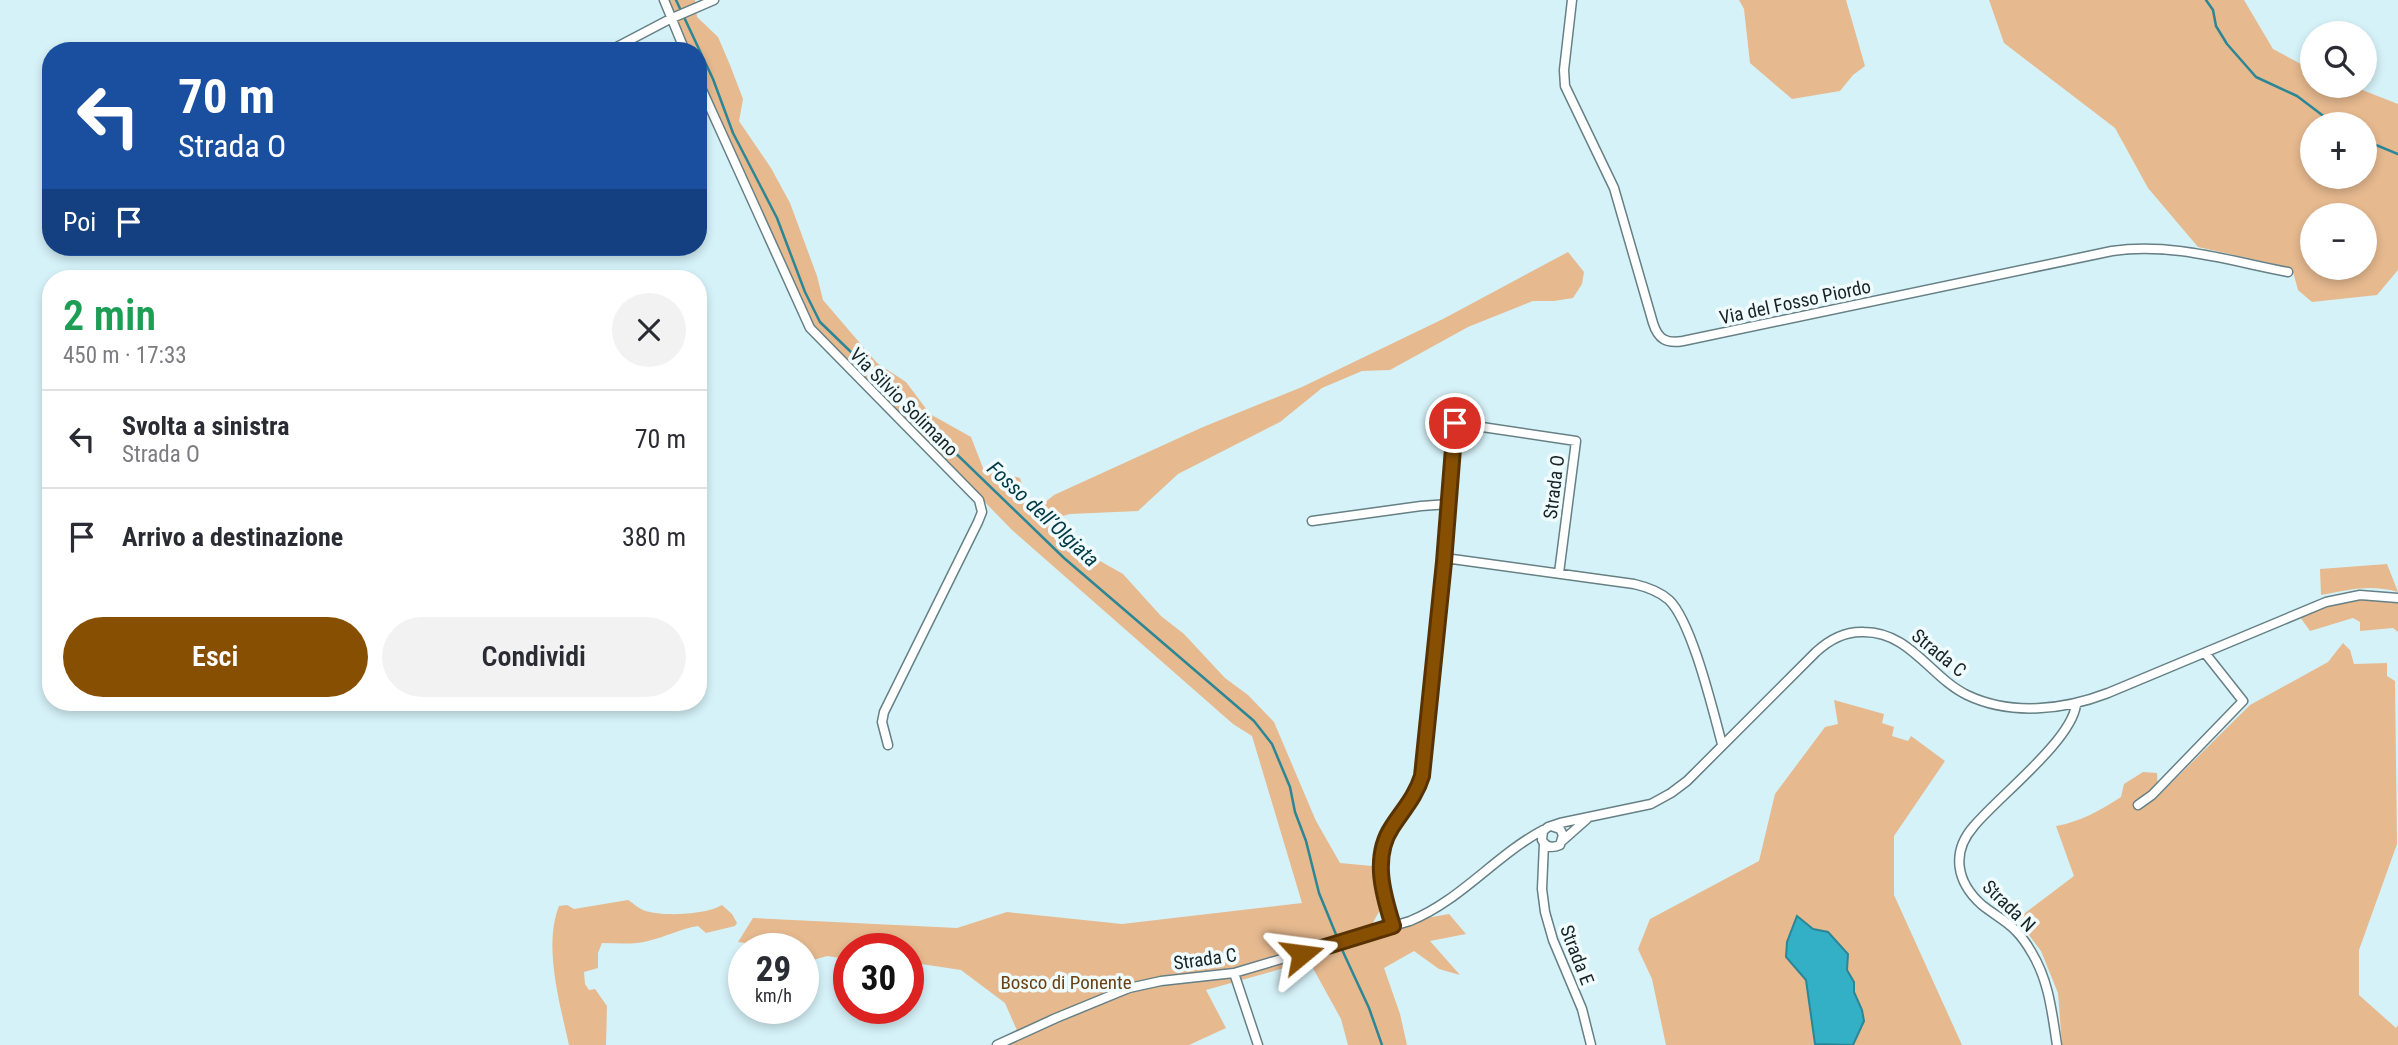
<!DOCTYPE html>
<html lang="it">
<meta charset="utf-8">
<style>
:root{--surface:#fff;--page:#f2f2f3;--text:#2b2b33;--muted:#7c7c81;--line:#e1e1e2;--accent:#874f01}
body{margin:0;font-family:"Roboto Condensed",sans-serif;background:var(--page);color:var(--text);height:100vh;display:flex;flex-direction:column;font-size:26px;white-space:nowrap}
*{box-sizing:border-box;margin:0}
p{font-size:23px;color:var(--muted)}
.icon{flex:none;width:38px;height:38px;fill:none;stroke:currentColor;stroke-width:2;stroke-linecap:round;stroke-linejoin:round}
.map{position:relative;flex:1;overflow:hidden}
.drawer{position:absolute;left:42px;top:270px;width:665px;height:441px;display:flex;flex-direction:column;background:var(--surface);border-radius:28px;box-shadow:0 4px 10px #0003}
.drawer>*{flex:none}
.hud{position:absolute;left:42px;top:42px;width:665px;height:214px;border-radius:28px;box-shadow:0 4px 10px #0003;background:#1a4fa0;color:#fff;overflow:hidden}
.controls{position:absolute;left:2300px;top:21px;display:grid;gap:14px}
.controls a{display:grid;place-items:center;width:77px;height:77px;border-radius:50%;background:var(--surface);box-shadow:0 4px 10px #0003;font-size:35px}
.speed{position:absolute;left:728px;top:933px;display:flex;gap:14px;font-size:35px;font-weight:700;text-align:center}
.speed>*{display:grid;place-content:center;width:91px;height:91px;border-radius:50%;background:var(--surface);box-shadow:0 4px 10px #0003;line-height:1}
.speed small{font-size:18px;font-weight:400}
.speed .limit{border:10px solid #d22;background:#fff;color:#111}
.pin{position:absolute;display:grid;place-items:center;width:60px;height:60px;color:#fff;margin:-30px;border:4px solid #fff;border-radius:50%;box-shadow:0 2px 7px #0007}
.me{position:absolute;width:77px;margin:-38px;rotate:74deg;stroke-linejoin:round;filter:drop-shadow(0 0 5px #0008)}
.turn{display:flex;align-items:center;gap:24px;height:147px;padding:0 21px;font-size:32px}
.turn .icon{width:91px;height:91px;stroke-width:2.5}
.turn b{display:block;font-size:49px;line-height:60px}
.then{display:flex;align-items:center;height:66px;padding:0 21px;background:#0003;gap:14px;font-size:26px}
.round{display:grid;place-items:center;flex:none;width:74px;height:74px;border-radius:37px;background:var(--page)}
.overview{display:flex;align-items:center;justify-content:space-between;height:119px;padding:0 21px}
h1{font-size:42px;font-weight:600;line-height:52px;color:#1e9e55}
.action{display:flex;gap:14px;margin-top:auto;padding:14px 21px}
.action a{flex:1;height:80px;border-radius:42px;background:var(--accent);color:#fff;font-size:28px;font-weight:600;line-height:80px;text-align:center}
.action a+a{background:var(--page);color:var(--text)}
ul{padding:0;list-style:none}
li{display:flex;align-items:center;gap:21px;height:98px;padding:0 21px;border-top:2px solid var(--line)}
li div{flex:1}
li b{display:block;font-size:26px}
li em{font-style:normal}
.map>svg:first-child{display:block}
</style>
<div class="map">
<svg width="2398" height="1045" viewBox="0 0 2398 1045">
<rect width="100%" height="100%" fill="#d5f2f8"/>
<path fill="#e6b98f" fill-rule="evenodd" d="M668 0H695L697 17 718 37 730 65 743 99 739 121 771 168 790 203 817 276 823 300 877 363 906 382 930 414 971 437 983 468 1020 478 1027 502 1037 509 1054 495 1203 427 1302 387 1443 319 1568 252 1584 272 1582 284 1573 298 1554 301H1533L1468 327 1390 370 1362 371 1322 388 1280 422 1178 474 1138 511 1070 514 1052 519 1068 536 1100 561 1123 574 1161 616 1184 634 1225 678 1248 695 1274 722 1316 821 1340 863 1372 866 1381 908 1370 928 1449 914 1466 934 1430 941 1460 975 1439 969 1414 951 1384 968 1400 1014 1407 1045H1348L1341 1019 1309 961 1206 990 1226 1028 1189 1045H998L1019 1035 1005 1003 961 970 908 962V948H849V959L827 956 803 963V948H783L738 942 753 918 957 928 1007 912 1122 924 1302 903 1252 736 1233 724 1011 529 814 326 698 72V51H689Z
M1739 0H1846L1865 66 1853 75 1840 91 1792 99 1750 63 1744 9Z
M1989 0H2244L2273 49 2312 70V86H2352L2398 104V270L2377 295 2312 302 2298 290 2292 268 2198 247 2148 188 2115 128 2004 43ZM2312 124H2364V177H2312ZM2312 215H2364V268H2312Z
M2387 564 2398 592C2369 584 2350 590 2321 595L2320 569Z
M2360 598 2398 603V632L2393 628 2360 631V622L2353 618 2310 631 2300 617 2327 606Z
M2343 643 2350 650 2354 664 2387 663V676L2395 681 2397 844 2359 950V995L2396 1028 2398 1025V1045H2062L2058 993 2041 951 2017 919 2074 876 2056 826C2080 822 2101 810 2121 797L2124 784 2143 772 2157 773 2158 796 2250 705 2328 662Z
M1834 700 1884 714 1882 723 1894 727 1892 736 1908 741 1911 736 1945 761 1894 836V895L1962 1045H1666L1652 979 1638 949 1650 919 1759 861 1775 794 1825 727 1838 724Z
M628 900C633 903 638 908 643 910 659 917 707 915 722 905L732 914 737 923 735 926 706 933 698 926C680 929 665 937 648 941 633 945 618 943 602 943L598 953V968L584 972 585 984 589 990 595 989 607 1006 606 1045H569C560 1004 543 946 559 906L567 905 574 909Z"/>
<path fill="#33b0c6" stroke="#2b8696" stroke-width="2" d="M1797 916 1813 929 1828 932 1848 954 1847 970 1854 982V992L1862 1010 1864 1021 1853 1045 1815 1044 1806 980 1786 957 1787 942Z"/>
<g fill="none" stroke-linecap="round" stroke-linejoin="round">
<path stroke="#2b8696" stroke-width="2.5" d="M676 0 713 79 733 133 777 218 805 292 820 322 1064 558 1254 721 1272 744 1290 787 1295 812 1306 841 1319 893 1344 954 1369 1008 1382 1045
M2206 0 2213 10 2216 26 2227 44 2256 77 2297 96 2334 124
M2364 140 2398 154"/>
<defs>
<path id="minor" d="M664 0 685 51
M1572 0 1564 70 1565 86 1614 188 1653 323C1658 339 1666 344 1683 341L2112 251C2171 242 2230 261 2288 272
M609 51 670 19 714 0
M698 81 810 328 979 500 982 512 978 522 884 712 882 722 888 745
M1312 521 1421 506 1449 504
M1445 558 1634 584C1647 587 1659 591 1669 600 1692 622 1713 711 1722 744
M2138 805 2152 795 2243 701 2205 653
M1551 826 1560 829 1563 835 1560 845C1553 848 1546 848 1542 840L1543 831 1548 827 1560 823 1651 804 1671 793 1687 781 1816 652C1830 639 1845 631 1864 632 1910 632 1930 677 1967 695 2011 716 2064 710 2108 693L2326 602 2360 595 2398 598
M1561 842 1587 819
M1544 843 1542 889 1545 912 1553 940 1582 1009 1591 1045
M1393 926C1382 888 1372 855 1397 820 1408 805 1420 790 1423 772L1445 558 1455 423 1576 441 1559 573
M1234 973 1258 1045
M997 1045 1056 1018 1129 988 1161 981 1234 973 1410 921C1460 901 1496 855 1543 830
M2057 1045C2052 1013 2049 981 2032 953 2028 946 2022 937 2016 931 2007 921 1993 914 1982 905 1956 882 1951 852 1974 826 1999 796 2071 741 2076 705"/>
</defs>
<use href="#minor" stroke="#668085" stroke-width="11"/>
<use href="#minor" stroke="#fff" stroke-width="8"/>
</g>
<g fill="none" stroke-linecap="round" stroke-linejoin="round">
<defs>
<path id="route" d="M1302 954 1393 926C1383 894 1372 857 1392 827 1403 810 1416 796 1422 776L1444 562 1455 423"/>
</defs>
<use href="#route" stroke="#583301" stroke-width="18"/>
<use href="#route" stroke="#874f01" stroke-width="12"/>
</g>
<g text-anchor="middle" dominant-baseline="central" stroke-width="7" stroke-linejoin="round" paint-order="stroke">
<g font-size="19" fill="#192426" stroke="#f0fbfe">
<text transform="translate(1795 302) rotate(-12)">Via del Fosso Piordo</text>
<text transform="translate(904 402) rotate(45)">Via Silvio Solimano</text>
<text transform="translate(1554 487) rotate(-83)">Strada O</text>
<text transform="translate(1939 653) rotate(39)">Strada C</text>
<text transform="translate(2009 906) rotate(44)">Strada N</text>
<text transform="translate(1577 955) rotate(69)">Strada E</text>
<text transform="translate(1205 959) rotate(-8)">Strada C</text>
</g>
<g font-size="19" fill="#6b4111" stroke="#f0fbfe">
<text x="1066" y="982">Bosco di Ponente</text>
</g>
<g font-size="21" font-style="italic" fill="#003a44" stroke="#f0fbfe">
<text transform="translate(1043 514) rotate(43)">Fosso dell’Olgiata</text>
</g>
</g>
</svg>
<div class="controls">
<a><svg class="icon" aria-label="search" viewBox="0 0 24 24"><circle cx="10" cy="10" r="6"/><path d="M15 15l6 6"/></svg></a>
<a>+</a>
<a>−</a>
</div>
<div class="speed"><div>29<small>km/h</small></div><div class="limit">30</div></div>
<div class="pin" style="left:1455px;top:423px;background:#d93025"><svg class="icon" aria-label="arrive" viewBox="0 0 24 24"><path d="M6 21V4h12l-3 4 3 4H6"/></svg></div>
<svg class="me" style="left:1302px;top:954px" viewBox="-20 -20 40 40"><path d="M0-17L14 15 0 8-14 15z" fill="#874f01" stroke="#fff" stroke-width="4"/></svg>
<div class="hud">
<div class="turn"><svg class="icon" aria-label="left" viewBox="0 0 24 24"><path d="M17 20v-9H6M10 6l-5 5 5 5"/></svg><div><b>70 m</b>Strada O</div></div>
<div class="then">Poi<svg class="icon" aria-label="arrive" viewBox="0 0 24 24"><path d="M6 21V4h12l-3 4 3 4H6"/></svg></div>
</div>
<section class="drawer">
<div class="overview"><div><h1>2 min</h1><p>450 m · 17:33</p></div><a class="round"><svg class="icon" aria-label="close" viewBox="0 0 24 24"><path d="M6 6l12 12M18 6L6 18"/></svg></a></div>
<ul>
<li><svg class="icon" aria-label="left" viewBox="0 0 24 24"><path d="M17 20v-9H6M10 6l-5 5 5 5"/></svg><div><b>Svolta a sinistra</b><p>Strada O</p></div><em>70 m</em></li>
<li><svg class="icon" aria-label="arrive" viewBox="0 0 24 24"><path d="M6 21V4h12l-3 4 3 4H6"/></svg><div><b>Arrivo a destinazione</b></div><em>380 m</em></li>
</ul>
<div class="action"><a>Esci</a><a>Condividi</a></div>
</section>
</div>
